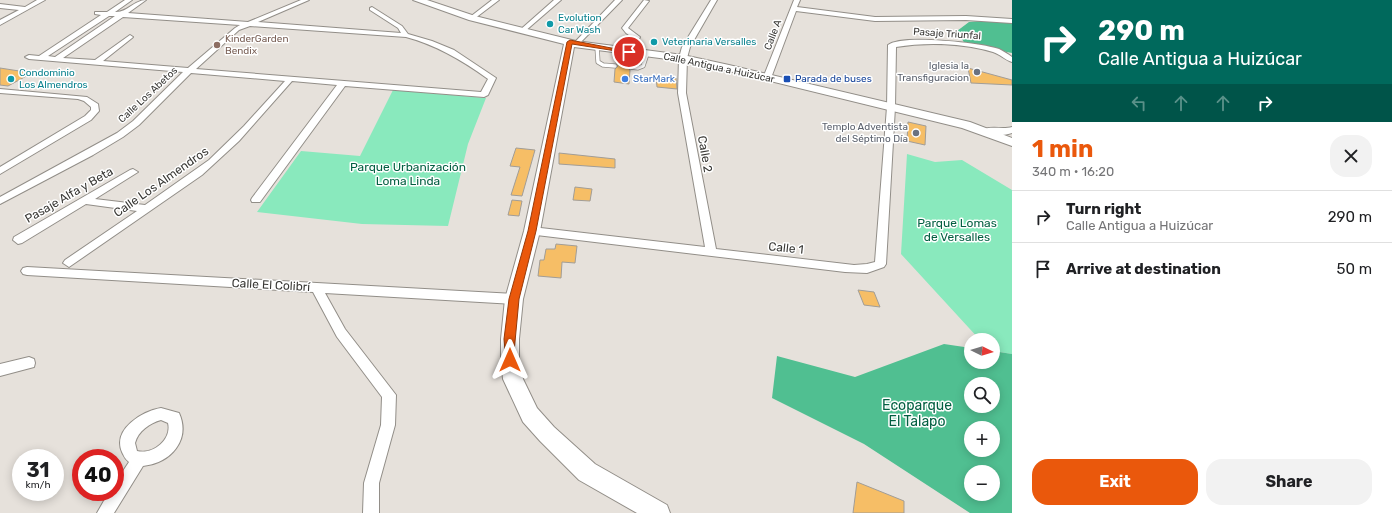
<!DOCTYPE html>
<meta charset="utf-8">
<style>
:root{--surface:#fff;--page:#f2f2f2;--text:#202124;--muted:#757577;--line:#e0e0e0;--accent:#ea580c}
body{margin:0;font-family:Rubik,sans-serif;background:var(--page);color:var(--text);height:100vh;display:flex;flex-direction:column;font-size:15px;white-space:nowrap}
*{box-sizing:border-box;margin:0}
p{font-size:13px;color:var(--muted)}
.icon{flex:none;width:22px;height:22px;fill:none;stroke:currentColor;stroke-width:2;stroke-linecap:round;stroke-linejoin:round}
.map{position:relative;flex:1;overflow:hidden}
.panel{display:flex;flex-direction:column;background:var(--surface);width:380px}
.panel>*{flex:none}
.guide{background:#00695c;color:#fff;overflow:hidden}
.needle{width:26px;rotate:95deg}
.controls{position:absolute;left:964px;top:333px;display:grid;gap:8px}
.controls a{display:grid;place-items:center;width:36px;height:36px;border-radius:50%;background:var(--surface);box-shadow:0 2px 10px #0003;font-size:20px}
.speed{position:absolute;left:12px;top:449px;display:flex;gap:8px;font-size:20px;font-weight:700;text-align:center}
.speed>*{display:grid;place-content:center;width:52px;height:52px;border-radius:50%;background:var(--surface);box-shadow:0 2px 10px #0003;line-height:1}
.speed small{font-size:10px;font-weight:400}
.speed .limit{border:6px solid #d22;background:#fff;color:#111}
.pin{position:absolute;display:grid;place-items:center;width:34px;height:34px;color:#fff;margin:-17px;border:2px solid #fff;border-radius:50%;box-shadow:0 1px 4px #0007}
.me{position:absolute;width:44px;margin:-22px;rotate:0deg;stroke-linejoin:round;filter:drop-shadow(0 0 3px #0008)}
.turn{display:flex;align-items:center;gap:14px;height:84px;padding:0 20px;font-size:18px}
.turn .icon{width:52px;height:52px;stroke-width:2.5}
.turn b{display:block;font-size:28px;line-height:34px}
.lanes{display:flex;align-items:center;height:38px;padding:0 20px;background:#0003;justify-content:center;gap:20px;direction:ltr}
.lanes .off{opacity:.35}
.round{display:grid;place-items:center;flex:none;width:42px;height:42px;border-radius:16px;background:var(--page)}
.head{display:flex;align-items:center;justify-content:space-between;height:68px;padding:0 20px}
h1{font-size:24px;font-weight:700;line-height:30px;color:var(--accent)}
.primary-button{display:flex;gap:8px;margin-top:auto;padding:8px 20px}
.primary-button a{flex:1;height:46px;border-radius:16px;background:var(--accent);color:#fff;font-size:16px;font-weight:700;line-height:46px;text-align:center}
.primary-button a+a{background:var(--page);color:var(--text)}
ul{padding:0;list-style:none}
li{display:flex;align-items:center;gap:12px;height:52px;padding:0 20px;border-top:1px solid var(--line)}
li div{flex:1}
li b{display:block;font-size:15px}
li em{font-style:normal}
main{display:flex;flex:1;min-height:0}
.map>svg:first-child{display:block}
</style>
<main>
<div class="map">
<svg width="1012" height="513" viewBox="0 0 1012 513">
<rect width="100%" height="100%" fill="#e6e1db"/>
<path fill="#89e9bd" d="M393 90 486 98 468 144 448 226 362 224 257 212 301 151 360 156Z
M907 154 935 162 962 160 1012 190V354L993 351V340H980L901 254Z"/>
<path fill="#50bf91" fill-rule="evenodd" d="M992 20 1012 23V53L965 44 957 31 969 22Z
M944 344 971 348V362H993V351L1012 354V513H970L864 444 772 398 777 356 855 377ZM971 384H993V406H971ZM971 428H993V450H971ZM971 472H993V494H971Z"/>
<path fill="#f6be66" stroke="#a19d97" d="M616 54 627 56 630 60V64L627 67 630 70 629 84 614 82 615 69 618 66 616 63Z
M0 68 32 73 8 86 0 85Z
M968 68 1012 80V85L971 83Z
M656 77 676 78 677 89 657 87Z
M908 122 926 126 925 145 907 141Z
M516 148 535 150 522 196 511 195 520 167 510 166Z
M559 153 615 159V168L559 164Z
M575 187 592 189 590 201 573 200Z
M512 200 522 201 519 216 508 215Z
M556 244 577 246 575 263 562 262 561 278 538 276 540 260H544L546 249H555Z
M858 290 874 292 880 307 864 305Z
M857 482 904 501V513H853Z"/>
<g fill="none" stroke-linecap="round" stroke-linejoin="round">
<defs>
<path id="lane" d="M597 47 598 62 603 65 615 66
M630 67 638 68 643 66 647 54"/>
<path id="street" d="M37 0H45L0 25V20L19 10 0 8V4L25 7Z
M125 0H132L115 12C127 13 134 0 146 0L128 13 248 22 301 0H309L258 22 401 33 398 28 370 10V8L372 7 402 26 408 34 432 41 454 50 496 78 488 95 484 97 345 86 260 202H252L251 200 252 198 337 85 292 81 239 141 202 175 69 267 63 263 65 260 137 211 86 204 22 243 18 244 13 240 14 237 130 170 133 169 138 172 95 199 145 205 209 160 244 126 285 81 191 73 139 125 123 137 93 155 0 204V197L117 133 133 121 183 72 29 59 25 57 29 55 39 56 101 15 95 14V12H107ZM109 16H115L55 57 48 56ZM123 17 240 25 235 28 188 68 103 61 132 38 133 37 130 35 95 60 63 58ZM250 26 406 37C436 45 462 60 488 79L481 92 196 69 239 30Z
M492 0H499L474 19H470V17Z
M554 0H561L524 32H520V30Z
M615 0H622L578 45H574V43Z
M644 0 649 1 628 28 640 37 632 54H626L625 52 633 38 626 33 622 28Z
M711 0H717L690 47 687 58 686 93 716 249 854 265 867 264 875 262 887 107 888 45C902 34 981 43 999 49 1003 51 1008 54 1012 57V62C1005 60 1000 54 993 52 963 43 926 42 896 47L895 107 886 264 884 267 867 273 845 272 528 234 527 231 528 228 532 227 705 247 678 93 679 58 682 47Z
M794 0H800L797 7 875 17 966 16 1012 19V23L966 20 875 21 796 11 771 78 764 80 763 78Z
M0 89 87 97 98 104 99 111 91 120 0 174V167L85 116 91 110V107L84 101 78 99 0 93Z
M1012 127V133C1005 136 987 136 982 131 988 125 1003 130 1012 127Z
M27 267 514 294 518 296 520 299 518 302 514 304 325 293 345 329 396 395 395 425 379 483V513H363L364 483 381 425 382 397 337 337 313 292 27 275 23 274 21 271 23 268Z
M29 357 34 359 35 363 34 367 0 376V364Z
M161 408 179 413C191 440 171 463 143 466L114 513H97L109 492H115V483L129 462C125 459 124 456 122 452 112 429 143 411 161 408ZM161 420 168 423C172 439 154 455 137 451L135 443C138 431 150 423 161 420Z"/>
<path id="secondary" d="M413 0H427L475 16 576 41 683 55 729 65 970 122 1012 138V146L962 128 729 71 683 61 574 47 540 231 523 299 519 339V360L523 379 537 408 554 427 595 464 667 505 670 513H637L579 480 540 441 523 422 503 379 501 360V339L505 299 524 231 564 44 469 20Z"/>
</defs>
<use href="#lane" stroke="#928e88" stroke-width="5"/>
<use href="#street" stroke="#928e88" stroke-width="2"/>
<use href="#secondary" stroke="#928e88" stroke-width="2"/>
<use href="#lane" stroke="#fff" stroke-width="3.5"/>
<use href="#street" fill="#fff" fill-rule="evenodd"/>
<use href="#secondary" fill="#fff" fill-rule="evenodd"/>
</g>
<path fill="#ea580c" stroke="#983908" d="M570 40 632 52 629 53 572 44 536 231 519 299 513 363H506L504 339 509 299 528 231 567 42Z"/>
<g fill="#0f9aa8" stroke="#fff" stroke-width="1.5">
<circle cx="550" cy="24" r="4"/>
<circle cx="654" cy="42" r="4"/>
<circle cx="11" cy="79" r="4"/>
</g>
<circle fill="#8d6e63" stroke="#fff" stroke-width="1.5" cx="217" cy="45" r="4"/>
<g fill="#6b7280" stroke="#fff" stroke-width="1.5">
<circle cx="977" cy="72" r="4"/>
<circle cx="916" cy="133" r="4"/>
</g>
<circle fill="#3f7fe0" stroke="#fff" stroke-width="1.5" cx="625" cy="79" r="4"/>
<rect fill="#1a4fb4" stroke="#fff" stroke-width="1.5" x="783" y="75" width="8" height="8" rx="2"/>
<g text-anchor="middle" dominant-baseline="central" stroke-width="3" stroke-linejoin="round" paint-order="stroke">
<g font-size="10" fill="#0d838f" stroke="#fff" text-anchor="start">
<text x="558" y="18">Evolution<tspan x="558" dy="12">Car Wash</tspan></text>
<text x="662" y="42">Veterinaria Versalles</text>
<text x="19" y="73">Condominio<tspan x="19" dy="12">Los Almendros</tspan></text>
</g>
<g font-size="10" fill="#393835" stroke="#fff">
<text transform="translate(947 34) rotate(4)">Pasaje Triunfal</text>
<text transform="translate(773 35) rotate(-69)">Calle A</text>
<text transform="translate(719 68) rotate(12)">Calle Antigua a Huizúcar</text>
<text transform="translate(148 95) rotate(-43)">Calle Los Abetos</text>
</g>
<g font-size="10" fill="#785e54" stroke="#fff" text-anchor="start">
<text x="225" y="39">KinderGarden<tspan x="225" dy="12">Bendix</tspan></text>
</g>
<g font-size="10" fill="#5b616d" stroke="#fff" text-anchor="end">
<text x="969" y="66">Iglesia la<tspan x="969" dy="12">Transfiguracion</tspan></text>
<text x="908" y="127">Templo Adventista<tspan x="908" dy="12">del Séptimo Día</tspan></text>
</g>
<g font-size="10" fill="#366cbe" stroke="#fff" text-anchor="start">
<text x="633" y="79">StarMark</text>
</g>
<g font-size="10" fill="#164399" stroke="#fff" text-anchor="start">
<text x="795" y="79">Parada de buses</text>
</g>
<g font-size="12" fill="#393835" stroke="#fff">
<text transform="translate(705 154) rotate(80)">Calle 2</text>
<text transform="translate(161 182) rotate(-35)">Calle Los Almendros</text>
<text transform="translate(69 195) rotate(-30)">Pasaje Alfa y Beta</text>
<text transform="translate(786 248) rotate(6)">Calle 1</text>
<text transform="translate(271 285) rotate(3)">Calle El Colibrí</text>
</g>
<g font-size="12" fill="#025f41" stroke="#fff">
<text x="408" y="167">Parque Urbanización<tspan x="408" dy="14">Loma Linda</tspan></text>
<text x="957" y="223">Parque Lomas<tspan x="957" dy="14">de Versalles</tspan></text>
</g>
<g font-size="14" fill="#025f41" stroke="#fff">
<text x="917" y="405">Ecoparque<tspan x="917" dy="16">El Talapo</tspan></text>
</g>
</g>
</svg>
<div class="controls">
<a><svg class="needle" viewBox="-14 -14 28 28"><path d="M0-13l5 13h-10z" fill="#e53935"/><path d="M0 13l5-13h-10z" fill="#757577"/></svg></a>
<a><svg class="icon" aria-label="search" viewBox="0 0 24 24"><circle cx="10" cy="10" r="6"/><path d="M15 15l6 6"/></svg></a>
<a>+</a>
<a>−</a>
</div>
<div class="speed"><div>31<small>km/h</small></div><div class="limit">40</div></div>
<div class="pin" style="left:629px;top:52px;background:#d93025"><svg class="icon" aria-label="arrive" viewBox="0 0 24 24"><path d="M6 21V4h12l-3 4 3 4H6"/></svg></div>
<svg class="me" style="left:510px;top:360px" viewBox="-20 -20 40 40"><path d="M0-17L14 15 0 8-14 15z" fill="#ea580c" stroke="#fff" stroke-width="4"/></svg>
</div>
<section class="panel">
<div class="guide">
<div class="turn"><svg class="icon" aria-label="right" viewBox="0 0 24 24"><path d="M7 20v-9h11M14 6l5 5-5 5"/></svg><div><b>290 m</b>Calle Antigua a Huizúcar</div></div>
<div class="lanes"><svg class="icon off" aria-label="left" viewBox="0 0 24 24"><path d="M17 20v-9H6M10 6l-5 5 5 5"/></svg><svg class="icon off" aria-label="ahead" viewBox="0 0 24 24"><path d="M12 20V5M6 11l6-6 6 6"/></svg><svg class="icon off" aria-label="ahead" viewBox="0 0 24 24"><path d="M12 20V5M6 11l6-6 6 6"/></svg><svg class="icon" aria-label="right" viewBox="0 0 24 24"><path d="M7 20v-9h11M14 6l5 5-5 5"/></svg></div>
</div>
<div class="head"><div><h1>1 min</h1><p>340 m · 16:20</p></div><a class="round"><svg class="icon" aria-label="close" viewBox="0 0 24 24"><path d="M6 6l12 12M18 6L6 18"/></svg></a></div>
<ul>
<li><svg class="icon" aria-label="right" viewBox="0 0 24 24"><path d="M7 20v-9h11M14 6l5 5-5 5"/></svg><div><b>Turn right</b><p>Calle Antigua a Huizúcar</p></div><em>290 m</em></li>
<li><svg class="icon" aria-label="arrive" viewBox="0 0 24 24"><path d="M6 21V4h12l-3 4 3 4H6"/></svg><div><b>Arrive at destination</b></div><em>50 m</em></li>
</ul>
<div class="primary-button"><a>Exit</a><a>Share</a></div>
</section>
</main>
